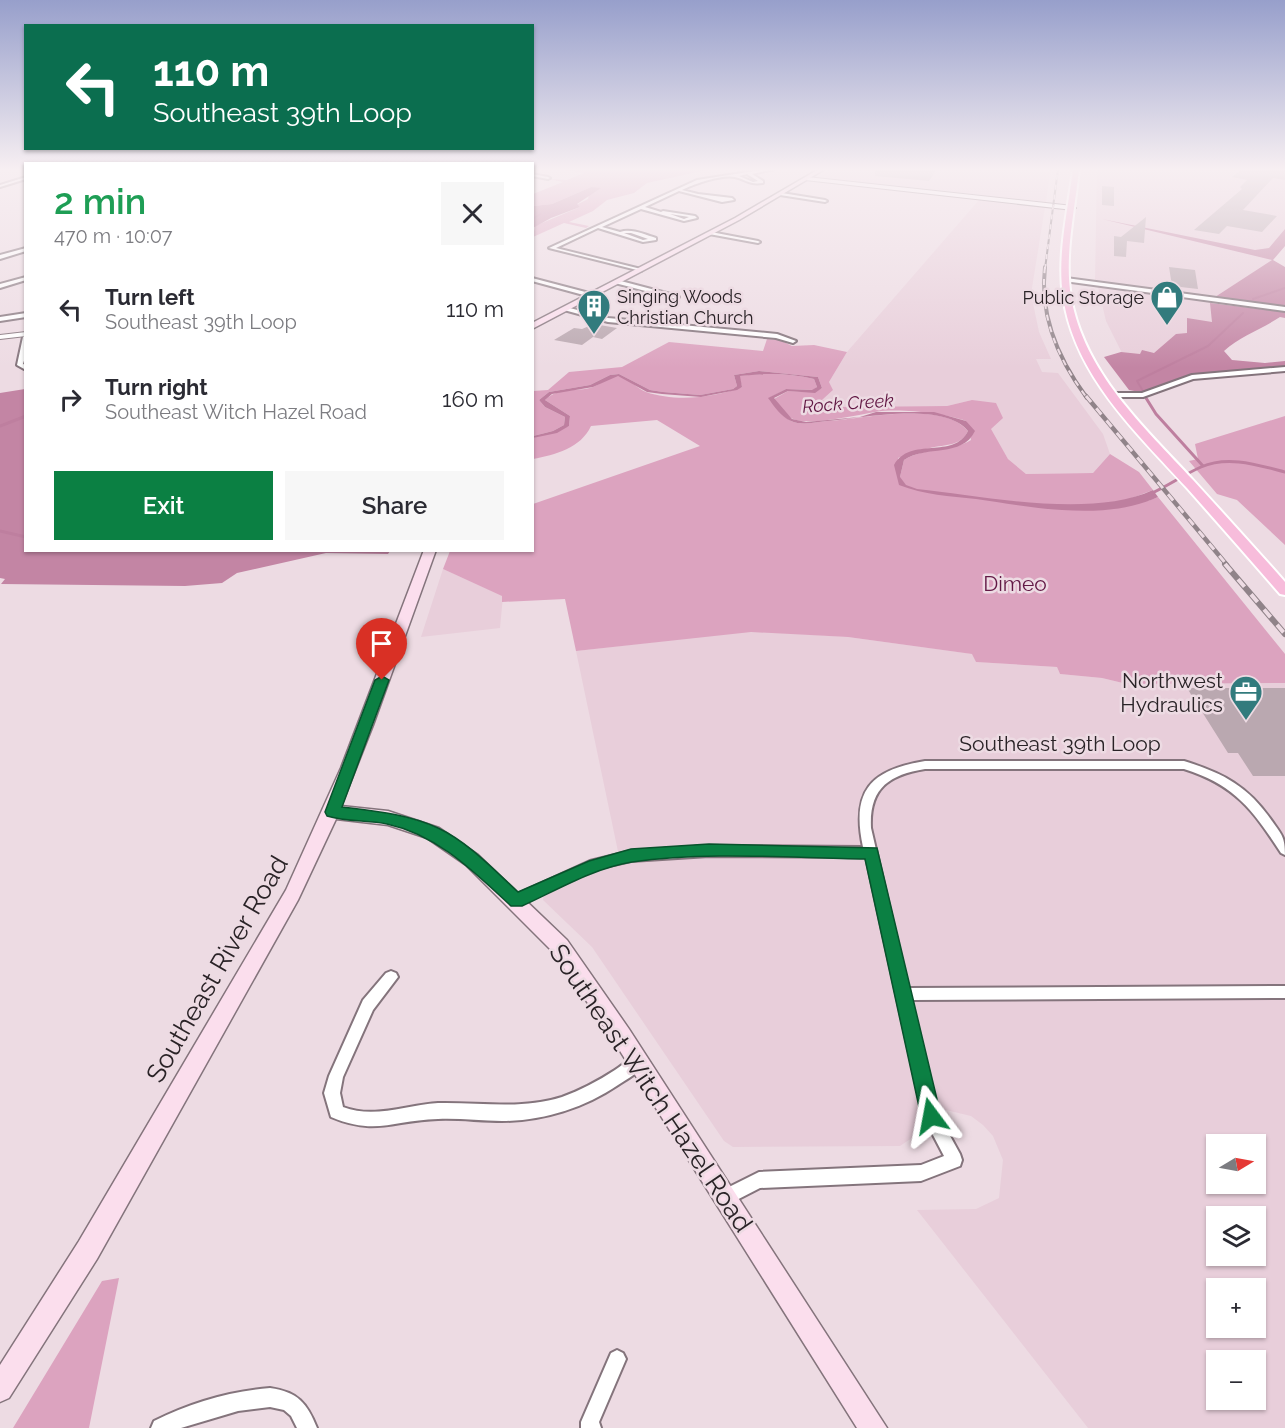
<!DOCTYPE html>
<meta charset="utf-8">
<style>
:root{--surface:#fff;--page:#f7f7f7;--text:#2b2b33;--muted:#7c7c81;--accent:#0b8043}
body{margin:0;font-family:Raleway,sans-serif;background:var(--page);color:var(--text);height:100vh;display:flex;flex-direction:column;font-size:22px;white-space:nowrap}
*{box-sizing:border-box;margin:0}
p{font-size:20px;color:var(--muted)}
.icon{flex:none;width:33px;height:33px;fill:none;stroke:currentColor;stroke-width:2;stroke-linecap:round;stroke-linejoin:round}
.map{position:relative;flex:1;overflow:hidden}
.sheet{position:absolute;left:24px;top:162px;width:510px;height:390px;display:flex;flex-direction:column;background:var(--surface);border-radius:0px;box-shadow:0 2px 4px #0004}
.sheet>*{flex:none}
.guide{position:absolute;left:24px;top:24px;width:510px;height:126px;border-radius:0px;box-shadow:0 2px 4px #0004;background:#0b6e4f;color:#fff;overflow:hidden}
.needle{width:39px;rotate:80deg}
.tools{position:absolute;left:1206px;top:1134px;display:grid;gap:12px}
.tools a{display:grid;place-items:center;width:60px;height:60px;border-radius:0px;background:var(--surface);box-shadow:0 2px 4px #0004;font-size:30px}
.pin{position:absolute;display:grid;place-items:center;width:51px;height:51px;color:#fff;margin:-62px -26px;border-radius:50% 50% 50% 0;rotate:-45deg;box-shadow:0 0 6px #0007}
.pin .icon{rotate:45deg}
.me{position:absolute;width:66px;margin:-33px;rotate:347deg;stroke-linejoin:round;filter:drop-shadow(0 0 4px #0008)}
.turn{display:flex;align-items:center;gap:21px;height:126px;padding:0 30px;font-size:27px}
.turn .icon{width:78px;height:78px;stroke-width:2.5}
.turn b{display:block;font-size:42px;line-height:51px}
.round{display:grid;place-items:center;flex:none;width:63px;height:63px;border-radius:0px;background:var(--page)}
.headline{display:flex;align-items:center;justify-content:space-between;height:102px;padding:0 30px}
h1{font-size:36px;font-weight:600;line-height:45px;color:#1e9e55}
.action{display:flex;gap:12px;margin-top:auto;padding:12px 30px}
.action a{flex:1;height:69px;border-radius:0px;background:var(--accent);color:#fff;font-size:24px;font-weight:600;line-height:69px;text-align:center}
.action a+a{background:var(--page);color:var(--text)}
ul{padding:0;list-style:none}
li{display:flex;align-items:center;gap:18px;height:90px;padding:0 30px}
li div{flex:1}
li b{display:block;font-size:22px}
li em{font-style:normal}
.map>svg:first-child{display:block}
</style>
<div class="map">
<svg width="1285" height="1428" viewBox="0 0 1285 1428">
<rect width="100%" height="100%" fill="#eddbe3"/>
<path fill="#e8ceda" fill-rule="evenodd" d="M829 169H1040L1039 172 1050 173 1046 202 820 177Z
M1097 169H1285V246L1273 260 1215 297 1095 281Z
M979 200 1045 207 1031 294 1039 332 1051 359H1036L1042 372 1058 373 1103 434 1110 454 1093 473 1026 474 1008 459 972 400 947 406 838 407 822 400 833 390 829 382 847 352Z
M1098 287 1253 308 1184 354 1127 363 1106 321Z
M443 569 503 596 500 628 421 637Z
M751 631 848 637 973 654 976 662 1057 667 1060 674 1102 678 1127 684 1285 682V1428H1088L917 1210 976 1209 999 1198 1003 1160 993 1136 983 1125 971 1116 946 1110 935 1111 921 1120 912 1138 900 1146 733 1147 724 1141 592 947 543 900 544 893 548 891 620 861 576 651ZM1216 1144H1256V1184H1216ZM1216 1216H1256V1256H1216ZM1216 1288H1256V1328H1216ZM1216 1360H1256V1400H1216Z"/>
<path fill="#dca3bf" d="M560 169H711L647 183 634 193 607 200 593 211 569 222 589 226 586 228 564 223 533 237 535 226 580 207 576 205 588 199 591 187 552 204 533 206V194L563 182 549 179 567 180 584 173Z
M767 339 780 340 792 346 814 345 847 352 829 382 833 390 822 400 838 407 947 406 972 400 996 403 1003 418 991 429 1008 459 1026 474 1093 473 1110 454 1139 472 1153 490 1132 498 1148 501 1158 497 1285 654V683L1127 684 1102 678 1060 674 1057 667 976 662 972 654 848 637 751 632 576 651 565 599 502 602V596L443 569 450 551 532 550 533 504 700 446 657 420 591 426C581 448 555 455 533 459V438L569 426 570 416 545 400C560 386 575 393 593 387 601 384 608 375 618 376 628 377 636 388 646 392 675 402 714 398 742 387L739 376C764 373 790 373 814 379L817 387 813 390 786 389 769 398C775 405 783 417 791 421 803 426 814 422 827 421 863 419 943 400 968 431 960 447 946 444 930 448 919 450 908 455 898 458L900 477 904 460C924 447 950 453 971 440L966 421C944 413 898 408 875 412 857 415 809 426 793 419 785 415 779 405 774 399L788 391 815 392 822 388 818 377 759 371 734 375 737 386 733 389 700 395 663 392 650 390 619 374 610 375 590 385 549 392 539 400 545 407 565 417 564 425 553 431 533 436V391L548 390 569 372 622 367 669 342 763 351Z
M1285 416V545L1237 500 1217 494 1189 461 1198 459 1195 444Z
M119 1278 89 1428H13L102 1281Z"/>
<path fill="#c385a4" d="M591 187 601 188 577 204 580 207 551 218 533 228V206L552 204Z
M1102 219 1255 250 1269 248 1285 229V246L1273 260 1285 267V306L1215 297 1272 260Z
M1210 303 1285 312V318L1280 317C1262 329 1240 336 1224 351L1232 360 1265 363 1285 361V372L1178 381 1158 393 1150 394 1129 390 1104 357 1121 352 1140 354 1142 350 1154 353 1176 334 1187 333V318L1212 322Z
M25 389 26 550 399 551H390L388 554 326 553 237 573 222 583 185 586 1 584 5 579 0 578V393Z"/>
<path fill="#be7f9f" d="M759 371 818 377 822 388 815 393 788 391 774 398 792 419 806 422 860 417 876 412H934L966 421 975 431C962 458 926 445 904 460L900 477 906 485 917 489C985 496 1090 519 1153 490L1158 497C1103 522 1033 507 976 499 950 496 924 495 899 485L894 465C910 436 954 460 968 431 944 401 862 418 827 421 814 422 803 426 791 421 781 417 774 406 768 398L786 389 812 390 817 387 814 379C790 373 764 373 740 376L742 387 737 390 701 397 662 394 647 392 618 376 593 387 552 394 545 400 570 416 569 426 557 433 533 438V436L553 431 564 425 565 417 545 407 539 400 549 392 590 385 610 375 619 374 650 390 663 392 700 395 733 389 737 386 734 375Z"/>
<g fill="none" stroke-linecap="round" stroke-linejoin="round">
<path stroke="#be7f9f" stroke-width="1.5" d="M532 219 541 214"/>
<path stroke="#be7f9f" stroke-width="2" d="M1253 299 1285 288
M1143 391 1137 381 1208 346 1243 313"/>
<path stroke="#be7f9f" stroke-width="3" d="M1146 398 1156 414 1203 466
M0 426 26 416
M1150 494C1168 486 1183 475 1201 467 1228 455 1258 465 1285 472
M0 531 26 537"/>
</g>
<path fill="#baa8b0" d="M875 169H937L929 181 875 176Z
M1242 169H1285V180L1273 178 1243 210 1277 216 1262 232 1227 226 1219 234 1194 230 1242 189 1240 187 1247 180 1232 177Z
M1102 186 1114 187V206L1102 205Z
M1146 217 1144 243 1127 241 1126 257 1114 256V236L1121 237Z
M1169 267 1195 270 1198 289 1172 286Z
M594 324 617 328 602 339 593 337 582 345 554 340 574 328 582 329Z
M1187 688H1285V776H1253L1238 753H1228Z"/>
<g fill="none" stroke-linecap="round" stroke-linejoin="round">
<defs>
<path id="minor" d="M768 169H774L752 174 763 181V183C749 185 747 180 735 177 722 174 694 184 682 190L698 194 732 198 734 200 722 202 679 191 645 207 661 212 663 211 695 216 697 218 684 221 641 209 602 227 620 232C631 228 644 234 656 238V240L643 242 598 228 556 248 641 269V271L549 248 697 180ZM747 174 758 181 753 182 739 176ZM670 214 689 217 684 219ZM624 233H631L648 239 643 240Z
M532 174 548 177 550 178 548 179 532 176Z
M26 177V179L0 187V185Z
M782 193 825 200 827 201 825 202 780 195Z
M711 232 758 241 760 242 758 243 709 234Z
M26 248V251L0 259V255Z
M26 277V280L0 288V284Z
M532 278 593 294 594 295 591 297 532 281Z
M1066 278 1285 307V311L1064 281Z
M617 280 678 296 679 297 676 299 615 283Z
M566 307 608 318 777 334 796 341 793 343 776 338 608 322 564 310 563 309Z
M26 313V317L0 321V317Z
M26 335V354L23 364 26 365V370L17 365 23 337Z
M1285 367V371L1193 379 1143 397H1113L1110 395 1113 393H1142L1192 375Z
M925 761H1184C1223 773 1248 786 1272 821 1282 835 1285 837 1285 855L1281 853C1253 810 1235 785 1184 769H925C888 775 869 789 871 828L908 988 1285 986V998L911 1000 938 1114 960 1154 962 1160 960 1166 921 1181 760 1188 725 1206 719 1204 717 1198 719 1192 759 1172 921 1165 944 1156 923 1116 866 857 709 856 631 861 596 869 516 906 511 905 510 901 511 897 590 861 631 851 709 846 863 847C851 791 870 770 925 761Z
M391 971 396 973 398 977 373 1010 343 1077 340 1093 343 1107C375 1119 405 1105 438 1103 480 1102 521 1110 562 1097 581 1090 598 1081 615 1070 623 1065 629 1058 638 1055L643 1057 645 1062C641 1072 627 1079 618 1085 584 1108 543 1121 502 1121 480 1121 459 1118 438 1119 394 1120 376 1136 331 1117L324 1093 329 1076 363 1000 386 973Z
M617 1350 623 1353 626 1359 599 1422 601 1428H581V1422L611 1353Z
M270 1388C298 1392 307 1403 317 1428H297L291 1416 284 1410 270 1407 238 1411 181 1428H151L154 1421C190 1403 230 1391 270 1388Z"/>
<path id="tertiary" d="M807 177 1073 206 1076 208 1073 210 805 180Z
M26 332V336L0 339V335Z"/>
<path id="secondary" d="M819 169H825L739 220 532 329V323L735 218Z
M424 550H436L373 725 341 806 388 811 439 828 478 855 567 940 629 1029 887 1428H857L615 1043 553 952 466 865 427 838 388 825 336 819 298 900 97 1259 9 1398 0 1402V1365L79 1241 286 890 341 768Z"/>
<path id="primary" d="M1073 169H1079C1075 210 1064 255 1071 297 1084 372 1143 426 1193 480 1224 514 1255 548 1285 582V595L1280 594C1249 558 1218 523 1187 488 1136 432 1074 375 1063 296 1057 255 1068 210 1073 169Z"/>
</defs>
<use href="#minor" stroke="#84747c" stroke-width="4"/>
<use href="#tertiary" stroke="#84747c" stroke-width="2"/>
<use href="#secondary" stroke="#84747c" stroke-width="3"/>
<use href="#primary" stroke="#fff" stroke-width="4"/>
<use href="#minor" fill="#fff" fill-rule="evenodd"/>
<use href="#tertiary" fill="#fff" fill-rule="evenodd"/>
<use href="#secondary" fill="#fbdeed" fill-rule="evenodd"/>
<use href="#primary" fill="#f7bcdb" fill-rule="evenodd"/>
<defs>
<path id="rail-far3" d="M1045 269 1058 169"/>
<path id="rail-far2" d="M1045 267C1039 316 1058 359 1087 398"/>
<path id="rail-far1" d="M1086 396 1227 565"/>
<path id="rail" d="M1225 564 1285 634"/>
</defs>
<use href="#rail-far3" stroke="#908389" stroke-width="2"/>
<use href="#rail-far2" stroke="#908389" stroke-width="4"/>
<use href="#rail-far1" stroke="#908389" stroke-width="4.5"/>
<use href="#rail" stroke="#908389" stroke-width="6"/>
<use href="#rail-far3" stroke="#eddbe3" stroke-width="1.5" stroke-dasharray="5" stroke-linecap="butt"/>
<use href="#rail-far2" stroke="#eddbe3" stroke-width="2" stroke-dasharray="6" stroke-linecap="butt"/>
<use href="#rail-far1" stroke="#eddbe3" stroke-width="3" stroke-dasharray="8" stroke-linecap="butt"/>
<use href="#rail" stroke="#eddbe3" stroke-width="4" stroke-dasharray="10" stroke-linecap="butt"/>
</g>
<linearGradient id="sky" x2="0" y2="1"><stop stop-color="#979fcb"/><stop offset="0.46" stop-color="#f7eff2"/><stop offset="1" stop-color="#f7eff2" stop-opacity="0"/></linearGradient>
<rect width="1285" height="368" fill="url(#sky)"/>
<path fill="#0b8043" stroke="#07532c" stroke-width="1.5" d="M382 676 389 680 342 807C374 811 407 814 438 828 468 842 494 870 518 892L589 861 631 849 709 844 877 848 941 1116 938 1123 931 1126 924 1123 921 1116 865 859C788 858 708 851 632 862 594 868 557 890 522 906H511C474 872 438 835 387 824 368 820 346 822 327 816L325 812 375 680Z"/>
<defs>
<symbol id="shop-pin" viewBox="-11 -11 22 30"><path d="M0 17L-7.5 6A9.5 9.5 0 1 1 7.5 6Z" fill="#327b7d" stroke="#eddbe3"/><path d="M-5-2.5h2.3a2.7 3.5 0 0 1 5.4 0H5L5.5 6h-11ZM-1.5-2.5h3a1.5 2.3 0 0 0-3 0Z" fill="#fff"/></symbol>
<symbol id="building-pin" viewBox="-11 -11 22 30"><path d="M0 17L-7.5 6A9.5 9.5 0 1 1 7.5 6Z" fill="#327b7d" stroke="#eddbe3"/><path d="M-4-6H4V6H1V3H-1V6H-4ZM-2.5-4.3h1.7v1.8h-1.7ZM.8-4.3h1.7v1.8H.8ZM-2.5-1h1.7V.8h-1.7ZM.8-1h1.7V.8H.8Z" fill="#fff"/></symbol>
<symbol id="office-pin" viewBox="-11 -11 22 30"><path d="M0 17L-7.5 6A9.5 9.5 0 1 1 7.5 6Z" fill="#327b7d" stroke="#eddbe3"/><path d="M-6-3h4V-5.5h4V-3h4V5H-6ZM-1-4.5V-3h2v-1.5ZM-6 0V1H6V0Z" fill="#fff"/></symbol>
</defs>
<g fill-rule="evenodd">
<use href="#shop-pin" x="1148" y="278" width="38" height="52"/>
<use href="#building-pin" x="575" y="287" width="38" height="52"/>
<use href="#office-pin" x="1227" y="673" width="38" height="52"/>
</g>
<g text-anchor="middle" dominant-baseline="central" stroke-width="5" stroke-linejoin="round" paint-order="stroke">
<g font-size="18" fill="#2a2327" stroke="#eddbe3" text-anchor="start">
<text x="617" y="296">Singing Woods<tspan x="617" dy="21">Christian Church</tspan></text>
<text x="1144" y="297" text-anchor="end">Public Storage</text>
</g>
<g font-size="18" font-style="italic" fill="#601542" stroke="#eddbe3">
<text transform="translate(848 403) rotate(-4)">Rock Creek</text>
</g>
<g font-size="21" fill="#621845" stroke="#eddbe3">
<text x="1015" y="583">Dimeo</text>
</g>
<g font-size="21" fill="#2a2327" stroke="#eddbe3" text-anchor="end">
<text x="1223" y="680">Northwest<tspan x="1223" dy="24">Hydraulics</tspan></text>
</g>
<g font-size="21" fill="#2a2327" stroke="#eddbe3">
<text x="1060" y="743">Southeast 39th Loop</text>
</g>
<g font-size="26" fill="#2a2327" stroke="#eddbe3">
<text transform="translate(217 969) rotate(-60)">Southeast River Road</text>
<text transform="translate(651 1088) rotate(56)">Southeast Witch Hazel Road</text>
</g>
</g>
</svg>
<div class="tools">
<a><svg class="needle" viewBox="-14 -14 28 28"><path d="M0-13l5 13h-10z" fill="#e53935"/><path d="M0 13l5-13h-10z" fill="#7c7c81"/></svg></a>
<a><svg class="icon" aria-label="layers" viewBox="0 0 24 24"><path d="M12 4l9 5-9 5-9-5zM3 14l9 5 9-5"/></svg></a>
<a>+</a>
<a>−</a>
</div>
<div class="pin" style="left:382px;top:680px;background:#d93025"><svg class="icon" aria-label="arrive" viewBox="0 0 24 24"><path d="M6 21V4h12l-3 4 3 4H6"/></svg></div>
<svg class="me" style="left:931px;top:1116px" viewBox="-20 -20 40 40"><path d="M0-17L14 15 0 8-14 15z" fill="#0b8043" stroke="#fff" stroke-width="4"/></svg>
<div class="guide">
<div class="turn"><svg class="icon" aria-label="left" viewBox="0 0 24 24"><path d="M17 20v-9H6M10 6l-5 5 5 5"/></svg><div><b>110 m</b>Southeast 39th Loop</div></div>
</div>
<section class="sheet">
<div class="headline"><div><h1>2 min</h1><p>470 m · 10:07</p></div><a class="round"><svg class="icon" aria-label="close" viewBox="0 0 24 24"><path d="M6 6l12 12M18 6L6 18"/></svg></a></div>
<ul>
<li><svg class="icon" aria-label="left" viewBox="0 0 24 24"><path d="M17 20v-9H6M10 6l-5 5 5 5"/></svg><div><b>Turn left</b><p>Southeast 39th Loop</p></div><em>110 m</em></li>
<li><svg class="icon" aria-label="right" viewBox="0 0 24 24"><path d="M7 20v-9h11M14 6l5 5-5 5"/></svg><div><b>Turn right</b><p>Southeast Witch Hazel Road</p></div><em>160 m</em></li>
</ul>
<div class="action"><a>Exit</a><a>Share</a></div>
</section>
</div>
